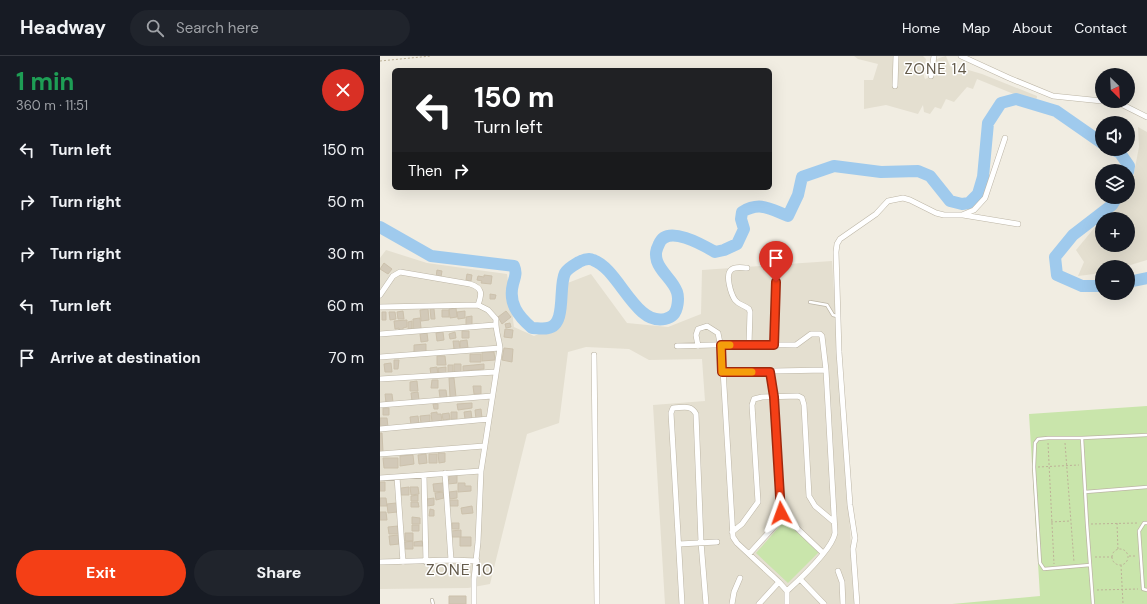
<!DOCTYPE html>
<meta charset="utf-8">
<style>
:root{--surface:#171b24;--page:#20242c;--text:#f1f3f6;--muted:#9ea1a6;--line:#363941;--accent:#f43f16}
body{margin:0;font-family:"DM Sans",sans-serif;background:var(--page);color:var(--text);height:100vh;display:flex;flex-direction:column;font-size:15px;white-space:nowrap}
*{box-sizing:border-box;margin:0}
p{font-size:13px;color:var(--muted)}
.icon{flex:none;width:22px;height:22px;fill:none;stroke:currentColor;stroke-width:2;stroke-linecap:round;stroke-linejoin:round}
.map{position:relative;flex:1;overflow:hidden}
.panel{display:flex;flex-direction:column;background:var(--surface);width:380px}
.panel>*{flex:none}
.banner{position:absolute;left:12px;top:12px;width:380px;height:122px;border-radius:6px;box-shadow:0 4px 16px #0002;background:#202124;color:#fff;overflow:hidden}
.needle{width:26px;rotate:156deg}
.controls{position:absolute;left:715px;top:12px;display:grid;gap:8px}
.controls a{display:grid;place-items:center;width:40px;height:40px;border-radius:50%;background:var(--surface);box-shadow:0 4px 16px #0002;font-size:20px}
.pin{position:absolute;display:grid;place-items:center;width:34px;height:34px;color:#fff;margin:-41px -17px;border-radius:50% 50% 50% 0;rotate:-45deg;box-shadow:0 0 4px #0007}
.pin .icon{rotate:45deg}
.me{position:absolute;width:44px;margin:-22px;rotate:356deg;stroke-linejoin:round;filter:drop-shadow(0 0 3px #0008)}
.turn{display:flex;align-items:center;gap:14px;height:84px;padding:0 16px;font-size:18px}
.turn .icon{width:52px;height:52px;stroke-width:2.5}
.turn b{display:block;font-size:28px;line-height:34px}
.then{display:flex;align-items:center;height:38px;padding:0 16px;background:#0003;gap:8px;font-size:15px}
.round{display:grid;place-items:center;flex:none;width:42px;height:42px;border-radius:21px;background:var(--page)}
.summary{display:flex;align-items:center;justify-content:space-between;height:68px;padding:0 16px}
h1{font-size:24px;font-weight:700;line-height:30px;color:#1e9e55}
.primary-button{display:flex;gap:8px;margin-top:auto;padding:8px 16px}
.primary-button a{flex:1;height:46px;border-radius:24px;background:var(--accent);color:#fff;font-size:16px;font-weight:700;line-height:46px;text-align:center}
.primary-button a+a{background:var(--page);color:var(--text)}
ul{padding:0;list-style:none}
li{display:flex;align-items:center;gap:12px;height:52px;padding:0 16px}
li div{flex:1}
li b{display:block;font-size:15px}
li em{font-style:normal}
header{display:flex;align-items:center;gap:24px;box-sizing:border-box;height:56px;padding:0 20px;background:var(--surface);border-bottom:1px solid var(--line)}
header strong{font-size:19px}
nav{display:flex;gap:22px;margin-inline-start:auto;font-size:14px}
.search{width:280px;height:36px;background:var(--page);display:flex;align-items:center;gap:10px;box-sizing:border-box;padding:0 14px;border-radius:22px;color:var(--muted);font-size:15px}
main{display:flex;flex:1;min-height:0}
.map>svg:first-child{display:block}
</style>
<header>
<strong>Headway</strong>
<div class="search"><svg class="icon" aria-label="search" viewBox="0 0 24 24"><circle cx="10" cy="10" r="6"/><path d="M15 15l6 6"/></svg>Search here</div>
<nav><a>Home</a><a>Map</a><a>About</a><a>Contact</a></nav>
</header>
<main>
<section class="panel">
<div class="summary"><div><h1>1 min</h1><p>360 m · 11:51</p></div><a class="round" style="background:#d93025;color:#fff"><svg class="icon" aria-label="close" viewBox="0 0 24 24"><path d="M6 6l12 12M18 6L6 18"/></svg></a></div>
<ul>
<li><svg class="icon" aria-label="left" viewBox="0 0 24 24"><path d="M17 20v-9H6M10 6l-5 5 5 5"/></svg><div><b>Turn left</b></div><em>150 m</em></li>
<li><svg class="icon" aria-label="right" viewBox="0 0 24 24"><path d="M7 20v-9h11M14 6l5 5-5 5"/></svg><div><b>Turn right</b></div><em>50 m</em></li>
<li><svg class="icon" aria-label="right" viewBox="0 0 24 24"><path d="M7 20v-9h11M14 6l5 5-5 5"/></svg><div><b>Turn right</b></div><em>30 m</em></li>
<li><svg class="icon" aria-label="left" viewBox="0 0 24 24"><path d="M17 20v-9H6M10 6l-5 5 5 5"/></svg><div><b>Turn left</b></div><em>60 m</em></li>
<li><svg class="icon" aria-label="arrive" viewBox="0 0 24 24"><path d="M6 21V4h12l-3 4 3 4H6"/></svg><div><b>Arrive at destination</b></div><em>70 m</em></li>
</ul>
<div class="primary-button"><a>Exit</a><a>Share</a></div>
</section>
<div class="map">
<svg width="767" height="548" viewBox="0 0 767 548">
<rect width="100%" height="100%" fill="#f1ede2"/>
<path fill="#e4dfd0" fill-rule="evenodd" d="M474 0H543L546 3 543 17 545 23 550 21 552 7 559 2 566 0 570 10 578 15 585 13 602 18 657 40 656 47 597 23 593 33 587 31 574 46 566 43 561 53 555 51 550 58 544 56 543 49 538 58 506 49 484 53V24H493L498 8 478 3Z
M758 71 767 76V204L744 211H722V217L698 220 704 206 696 194 740 141H748V132L752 127 759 91ZM722 163H748V189H722Z
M6 194 47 207 127 218 134 271 154 280 170 273 185 228 211 218 247 267 288 271 321 258 322 214 452 205 475 548H285L273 349 325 345 322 303 269 304 249 293 206 291 188 296 179 367 147 378 110 528 88 532 0 533V202Z"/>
<path fill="#c9e5ab" d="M767 350V548H572L660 540 649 358Z
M406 463 440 495 408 527 376 497Z"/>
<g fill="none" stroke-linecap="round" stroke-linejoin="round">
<path stroke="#9fcaed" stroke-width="12" d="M732 93 740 97 749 110 748 116
M0 171 51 200 134 210C137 217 135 221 133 228 128 247 138 260 152 272 157 272 163 273 168 272 187 269 178 231 185 217 188 212 194 209 199 206 203 204 209 202 213 204 239 213 255 270 285 263 289 262 291 261 293 259 298 254 299 242 297 236 293 224 281 217 277 205 275 198 276 194 279 188 287 168 323 189 335 196L344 194 357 188 364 173 361 163 362 156C380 145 390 153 408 160L418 139 422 121 454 110 501 116 538 115 550 120 570 145 582 148 589 147 598 138 603 121 608 67 621 47 636 43 676 55 722 87
M748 226 767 222
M722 230H702L677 219 675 201 693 179 732 149 737 141"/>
</g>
<path fill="#d2c9b8" stroke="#ccc1ac" d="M4 207 12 213 8 218 0 213Z
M57 214 62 215 61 221H56Z
M87 218 92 219 91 225 86 224Z
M104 219 112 220 111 228 101 227 102 225 97 224 98 220 104 221Z
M110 238 116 239 115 243H110Z
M76 252 77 261 70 262 69 253Z
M48 253 49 264 41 265 40 254Z
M50 253H54L55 263H51Z
M62 254H69V261H62Z
M23 255 24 263H18L17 256Z
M85 255V262L78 263 77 256Z
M126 255 131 261 122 268 118 261Z
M2 256H6V264H2Z
M9 256H15L16 263 10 264Z
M92 260V269H86V261Z
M40 262 41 272 33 273V263Z
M27 264V271L23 272V275H19V272L15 273 14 265Z
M32 265V273H28V266Z
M130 267 131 271 126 272 125 268Z
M125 273 133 274 132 282 124 281Z
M82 275H89V282H82Z
M63 276 64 284 57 285 56 277Z
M75 276 76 282 70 283 69 278Z
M47 277 48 285 41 286 40 278Z
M87 284 88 292H80V285Z
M73 285H79L80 293H74Z
M46 288V296L34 297V289Z
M124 292 133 293 132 306 122 304Z
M102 296H114L115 304 102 305Z
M90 298H101V306H90Z
M57 300H65L66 309H57Z
M14 304H19L18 313H14Z
M11 307 12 316H5L4 308Z
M74 308H81V318L74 316Z
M104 308V313L83 315V310Z
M68 309H73V317L68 318Z
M57 311 58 319H51L50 312Z
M66 311V318L59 319 58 312Z
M69 322H74L76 341H70Z
M52 324H58V332H51Z
M37 325 38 335H30V326Z
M93 330H101V338H94Z
M59 334H66L67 342H60Z
M38 336 39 344 32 345 31 337Z
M5 338H12L13 346 6 347Z
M92 347V352L78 354 77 348Z
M53 348H58V353H54Z
M3 352H9V359H3Z
M101 353 102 362 96 363 95 354Z
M91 355 92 363H85L84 356Z
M57 356V358H61L62 365 52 366 51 357Z
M71 356H77V363H71Z
M69 357 70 363 63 364 62 358Z
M50 359V367H41L40 360Z
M38 360 39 368 31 369 30 361Z
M0 362H7L8 371H0Z
M0 377H2L3 396H0Z
M58 397H65V406L59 407Z
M46 398 47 407 39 408 38 399Z
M49 398H57V407H49Z
M33 399 34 408 20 410V400Z
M3 402H18V412H4Z
M77 419V427L68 428 67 424H69V420Z
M0 426H5V435H0Z
M63 427 64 435 54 436 53 428Z
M78 427H85V430H91V435L78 436Z
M29 431V439H21V432Z
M30 431H38L39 438 31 439Z
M77 435V442L70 443 69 436Z
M63 436 64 442 56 444 55 437Z
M38 439V445H31V440Z
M0 442H6L7 450H0Z
M54 442V449L47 450V443Z
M70 444H78V450H70Z
M31 446H38L39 451H31Z
M16 447 17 456 8 457 7 448Z
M92 450 93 457 82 458 81 452Z
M50 453 54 454V460H49Z
M0 456H6L7 464H0Z
M32 461 40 462V468H32Z
M72 467H79V473H72Z
M32 469H39V475H32Z
M18 470V478H9L8 471Z
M81 474V481H72L71 475Z
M25 477H33V485H25Z
M18 479 19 488 10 489 9 480Z
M80 481H91V490H80Z
M33 485V493H25V486Z
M42 485 43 490H34V486Z
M69 540H86V548H69Z"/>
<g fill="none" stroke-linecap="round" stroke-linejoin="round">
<defs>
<path id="service" d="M430 246 447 249 453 259 457 260
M702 382 707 468 713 548
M705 436 767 431
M767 467H764L759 475 763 533 767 534
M710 509 664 513 660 507 654 411 655 387 658 383 668 382H702L767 379
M52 544 53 548"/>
<path id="minor" d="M581 0 629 22 673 40 722 45
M551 20 554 0
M515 30 516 0
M724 45 741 48 767 61
M583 159 638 168
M367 212C362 212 355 210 351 214 345 219 351 238 355 244 359 249 364 249 369 253L370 256 369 288
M0 239 13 220 20 216 90 228C103 232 102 238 98 249L108 254 116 263C115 273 119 283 120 292L101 415 98 486 94 523V548
M0 251 98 249
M0 278 115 269
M394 289 397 210
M297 290 369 288 416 289 431 278H440L442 280 446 314 455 477C452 494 419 524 407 535
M318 290 316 279 318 273 327 270 338 277 342 297 353 481 357 487 399 526 407 535V548
M214 299 217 548
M0 301 120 292
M342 316 446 314
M0 323 116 316
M0 349 112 340
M0 373 109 363
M0 398 104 390
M65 417 71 504
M44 420 46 506
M17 421 23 506
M0 422 101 415
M401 457 443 497
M352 476 362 468 378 446 372 349 374 343 382 341 418 340 422 342 424 349 429 440 435 450 454 466
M299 488 337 486
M369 498 400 464 401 457 394 341 390 316
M0 506 71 504 97 505
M458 515 462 526 463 548
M420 523 444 548
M302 548 291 357 293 352C302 352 311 348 316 358L321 486 326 548
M352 548 354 536 360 522
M379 548 399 526
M477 548 473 493 475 482 470 449 459 296 456 196 457 188 460 183 496 158 508 145 523 142 530 144 556 157 564 159H582L594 154 605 142 625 82"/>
</defs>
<use href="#service" stroke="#bcb5a5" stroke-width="4"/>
<use href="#minor" stroke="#bcb5a5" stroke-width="6"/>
<path stroke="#bdb197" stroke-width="1" stroke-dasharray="2 2" stroke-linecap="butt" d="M0 5 51 0
M668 387 674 508
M685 387 694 506
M658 411 699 409
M671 466 690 465
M737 467 738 494
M711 468 758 467
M732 501a8 8 0 1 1 16 0a8 8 0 1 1-16 0Z
M749 500H755
M715 501H732
M741 509 743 548
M717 534 758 533"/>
<use href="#service" stroke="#fff" stroke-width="2.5"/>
<use href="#minor" stroke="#fff" stroke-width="5"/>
</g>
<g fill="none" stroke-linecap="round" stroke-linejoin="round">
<defs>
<path id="route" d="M396 226 394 289H341L342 316H390L394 341 401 457"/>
</defs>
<use href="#route" stroke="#9f290e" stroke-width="10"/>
<use href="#route" stroke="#f43f16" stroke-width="7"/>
<path stroke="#f59e0b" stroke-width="7" d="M350 289H341L342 316H372"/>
</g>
<g text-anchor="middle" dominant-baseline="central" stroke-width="3" stroke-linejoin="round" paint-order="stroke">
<g font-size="15" letter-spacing="1" fill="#645b4b" stroke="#fff">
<text x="556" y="13">ZONE 14</text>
</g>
<g font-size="16" letter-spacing="1" fill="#645b4b" stroke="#fff">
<text x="80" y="513">ZONE 10</text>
</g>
</g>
</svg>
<div class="controls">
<a><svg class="needle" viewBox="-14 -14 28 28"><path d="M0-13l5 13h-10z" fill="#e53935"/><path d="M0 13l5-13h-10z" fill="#9ea1a6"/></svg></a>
<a><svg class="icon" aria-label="sound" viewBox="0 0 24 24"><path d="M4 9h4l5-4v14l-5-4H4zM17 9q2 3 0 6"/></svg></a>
<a><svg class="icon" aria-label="layers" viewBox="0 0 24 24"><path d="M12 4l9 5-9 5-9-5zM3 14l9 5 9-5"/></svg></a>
<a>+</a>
<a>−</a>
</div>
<div class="pin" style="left:396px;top:226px;background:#d93025"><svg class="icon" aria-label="arrive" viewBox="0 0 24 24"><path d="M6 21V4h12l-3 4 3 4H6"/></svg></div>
<svg class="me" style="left:401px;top:457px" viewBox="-20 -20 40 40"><path d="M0-17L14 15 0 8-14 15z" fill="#f43f16" stroke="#fff" stroke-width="4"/></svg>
<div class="banner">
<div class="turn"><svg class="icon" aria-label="left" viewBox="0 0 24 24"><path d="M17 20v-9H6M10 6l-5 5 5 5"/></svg><div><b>150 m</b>Turn left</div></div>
<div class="then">Then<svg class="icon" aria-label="right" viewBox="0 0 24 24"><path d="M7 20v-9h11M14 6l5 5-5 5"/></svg></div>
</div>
</div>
</main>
